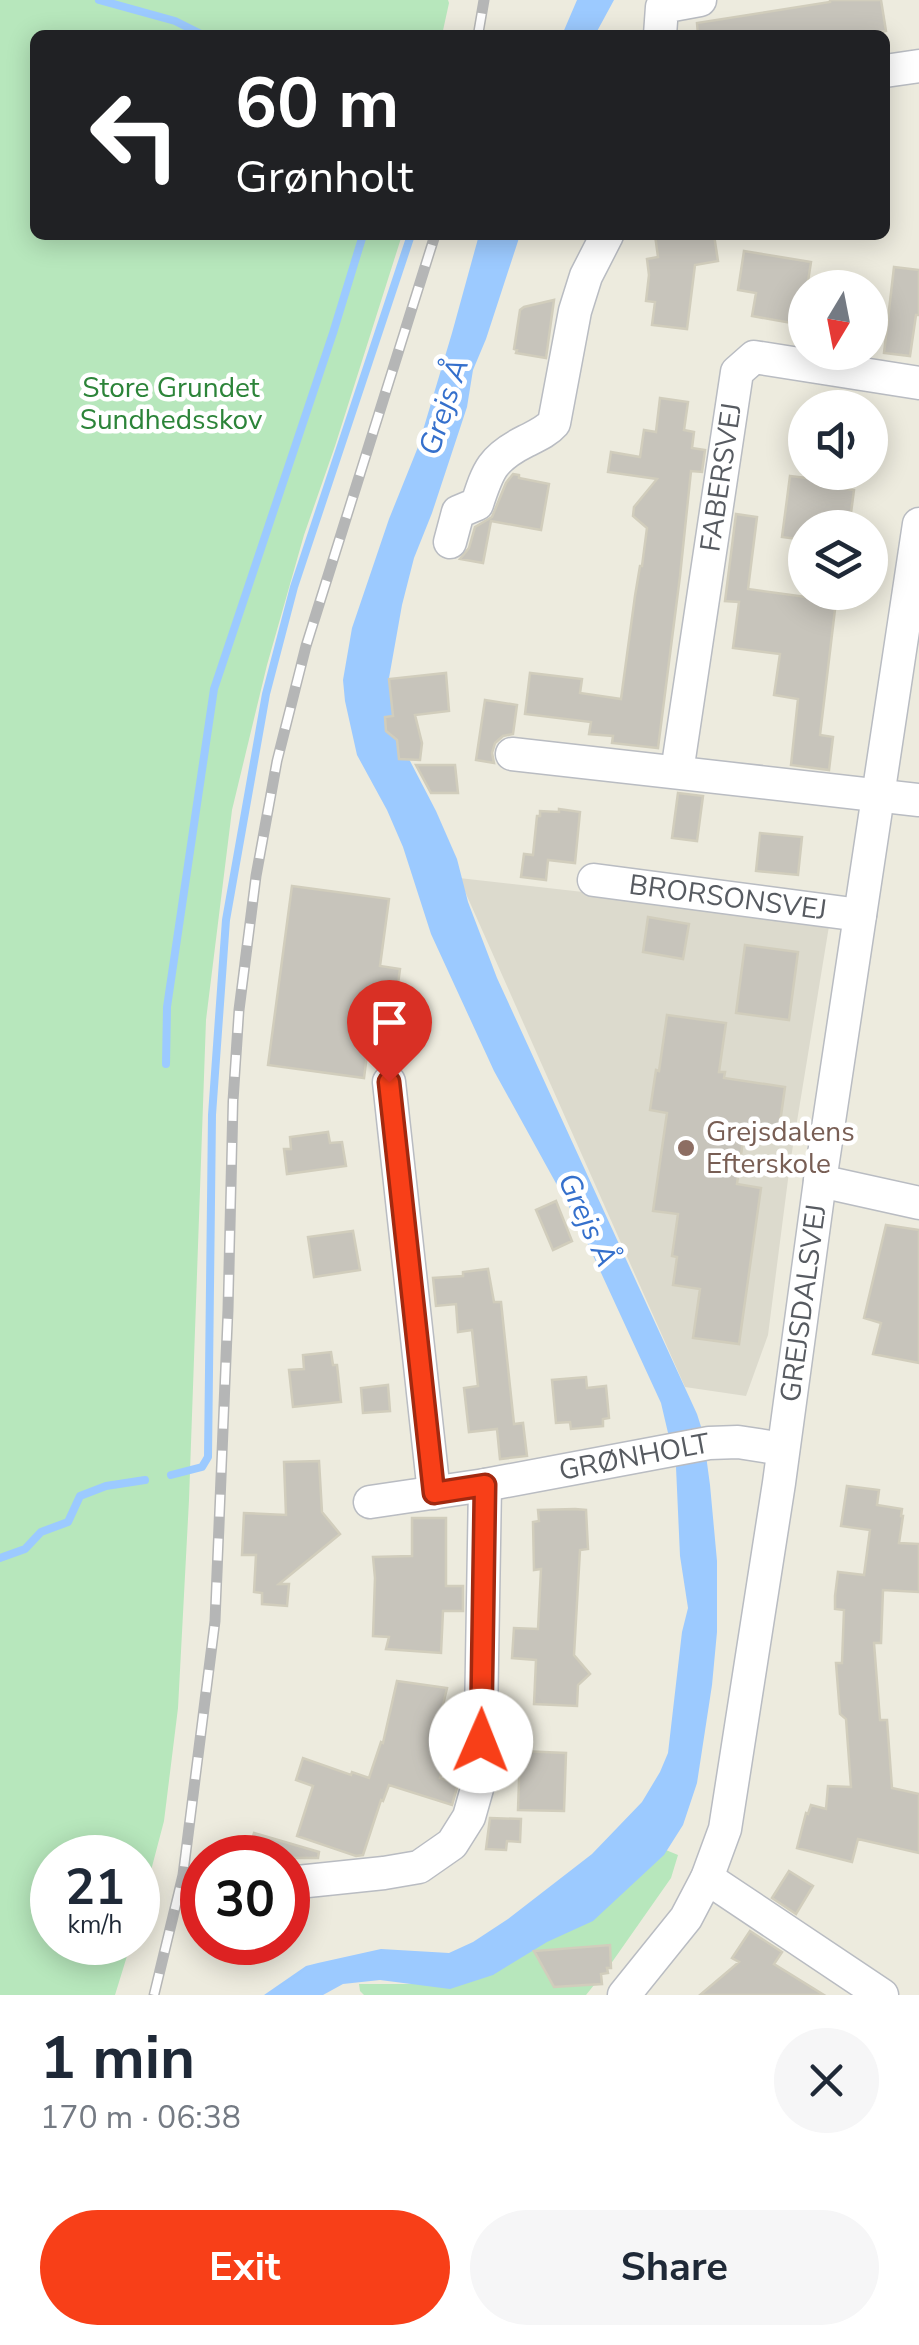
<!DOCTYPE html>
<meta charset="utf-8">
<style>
:root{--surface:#fff;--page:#f6f6f7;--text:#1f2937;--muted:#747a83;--accent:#f83f18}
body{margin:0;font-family:"Nunito Sans",sans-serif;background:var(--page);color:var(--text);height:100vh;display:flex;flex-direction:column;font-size:38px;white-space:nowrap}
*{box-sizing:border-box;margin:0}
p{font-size:32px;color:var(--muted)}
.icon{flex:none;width:55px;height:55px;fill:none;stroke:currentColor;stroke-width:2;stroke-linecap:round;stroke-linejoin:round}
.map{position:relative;height:1995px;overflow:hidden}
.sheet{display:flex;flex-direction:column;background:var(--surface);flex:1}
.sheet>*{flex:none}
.banner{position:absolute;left:30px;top:30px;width:860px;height:210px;border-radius:15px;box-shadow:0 5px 25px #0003;background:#202124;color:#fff;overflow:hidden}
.needle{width:65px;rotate:190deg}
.buttons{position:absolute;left:788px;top:270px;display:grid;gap:20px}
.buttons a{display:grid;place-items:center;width:100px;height:100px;border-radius:50%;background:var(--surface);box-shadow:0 5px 25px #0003;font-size:50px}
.speed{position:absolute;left:30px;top:1835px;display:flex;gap:20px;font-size:50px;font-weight:700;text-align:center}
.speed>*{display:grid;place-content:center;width:130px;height:130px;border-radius:50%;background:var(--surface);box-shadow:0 5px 25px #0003;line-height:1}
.speed small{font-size:25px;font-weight:400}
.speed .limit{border:15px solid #d22;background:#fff;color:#111}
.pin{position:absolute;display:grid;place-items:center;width:85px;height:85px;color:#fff;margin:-102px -42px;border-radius:50% 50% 50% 0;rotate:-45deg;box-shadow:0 0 10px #0007}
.pin .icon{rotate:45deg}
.me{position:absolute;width:110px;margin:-55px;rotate:1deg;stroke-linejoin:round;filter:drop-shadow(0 0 8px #0008)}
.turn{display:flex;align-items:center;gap:35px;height:210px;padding:0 40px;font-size:45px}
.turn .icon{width:130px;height:130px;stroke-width:2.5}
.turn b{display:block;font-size:70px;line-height:85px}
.round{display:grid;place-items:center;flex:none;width:105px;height:105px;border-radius:52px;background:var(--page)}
.headline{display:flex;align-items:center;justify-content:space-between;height:170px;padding:0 40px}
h1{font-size:60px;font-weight:700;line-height:75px}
.action{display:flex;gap:20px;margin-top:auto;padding:20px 40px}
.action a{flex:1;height:115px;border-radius:60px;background:var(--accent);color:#fff;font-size:40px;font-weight:700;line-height:115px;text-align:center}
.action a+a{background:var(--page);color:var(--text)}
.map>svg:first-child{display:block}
</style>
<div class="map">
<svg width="919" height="1995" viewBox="0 0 919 1995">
<rect width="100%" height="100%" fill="#edebde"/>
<path fill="#dcdacd" d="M459 878 830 920 790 1164 768 1335 746 1396 685 1387Z"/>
<path fill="#b7e7bc" d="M0 0H448L449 3 442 35H35V235H402L335 446 304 535 267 665 232 810 206 1020 189 1500 178 1708 164 1821 138 1920V1858H52V1942L131 1943 115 1995H0Z
M661 1848 678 1855 671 1878 610 1965 586 1995H364L360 1991 359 1984H460Z"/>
<path fill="#9ccaff" d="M577 0H614L595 35H562Z
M479 235H520L486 339 473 370 467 407 432 513 414 558 402 605 389 678 393 716 385 718 386 731 390 734H396L399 759H409L436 811 457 859 468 902 497 978 697 1414 703 1433 710 1485 717 1561V1632L712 1685 697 1783 683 1825 664 1855 593 1921 547 1942 493 1975 450 1989 380 1980 343 1984 323 1995H264L306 1966 318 1963 381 1949 449 1953 473 1942 508 1919 592 1854 642 1802 660 1772 668 1753 682 1632 688 1608 680 1556 676 1467 661 1403 579 1225 494 1071 431 934 403 847 387 810 357 755 345 701 343 680 352 628 389 519 418 447 452 333Z"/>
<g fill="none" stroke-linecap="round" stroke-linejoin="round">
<path stroke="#9ccaff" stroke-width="8" d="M99 0 175 21 203 35
M166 1064 167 1007 214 689 333 333 363 235
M171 1475 202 1467 208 1457 212 1115 226 920 266 694 294 587 411 235
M0 1558 25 1549 41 1532 68 1522 80 1496 106 1486 145 1480"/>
</g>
<path fill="#c7c4bb" stroke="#d1cdbc" stroke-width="2.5" d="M830 0H881L886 31 865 35H698L697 23 830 2Z
M655 235H714L718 261 695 265 687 329 652 325 655 302 646 301 649 275 647 259 658 257Z
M744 251 811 262 807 288H805L803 325 752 316 756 293 738 290Z
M894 267 919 270V315H916L910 356 884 353Z
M554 300 546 358 516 353 517 350 514 349 520 310 524 307Z
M660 398 688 402 684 430 694 432 692 448 705 450 702 472 691 471 680 576 658 748 612 743 613 736 589 734 591 722 525 714 530 673 582 679 580 693 621 699 635 596 640 566H642L647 528 633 516 634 507 657 479 608 472 611 452 640 457 644 430 656 432Z
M513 474 519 475V478L549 484 541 530 491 521 483 563 460 559 469 548 475 527 492 517 506 483Z
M790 476 816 479V484L854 490 849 528H805V540L782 537Z
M736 514 757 517 748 589 836 601 820 735 833 737 829 770 791 765 798 699 774 695 780 654 733 648 739 602 725 601Z
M446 673 449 711 415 715 422 743 420 760 399 759 397 740 386 731 385 717 393 716 389 679Z
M485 700 517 705 513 734 503 736 495 743 492 753 494 763 476 760Z
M416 765H455L458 793H431Z
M678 793 703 796 697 841 672 838Z
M559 809 580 812 575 863 548 860 546 880 521 877 524 854 533 855 537 816H540V811L559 812Z
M760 833 802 837 798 875 756 871Z
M292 886 389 899 380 966 400 969 388 1057 367 1055 364 1078 268 1065Z
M648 917 689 924 683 959 643 952Z
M745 945 798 952 789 1020 736 1013Z
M667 1015 726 1023 719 1072H725L724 1078 785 1087 779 1130 745 1126 737 1184 761 1188 739 1344 693 1338 700 1289 673 1285 677 1257 672 1256 678 1214 653 1211 667 1113 650 1110 656 1070 659 1071Z
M328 1132 330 1143 342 1142 346 1166 287 1174 284 1149H291L290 1137Z
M556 1201 572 1241 553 1250 536 1210Z
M886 1225 919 1230V1363L873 1354 881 1323 864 1318Z
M353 1231 360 1270 314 1277 308 1237Z
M488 1269 494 1302H501L514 1424 523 1423 527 1456 500 1459 497 1429 469 1432 464 1388 478 1386 472 1330 458 1332 456 1304 436 1306 433 1278 463 1276V1272Z
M331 1352 333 1365H337L341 1402 293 1407 289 1370 304 1369 303 1355Z
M586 1377 587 1388 606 1386 609 1418 603 1419V1426L571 1429 570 1422 556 1423 552 1380Z
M388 1385 390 1411 363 1413 361 1388Z
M319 1461 322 1512 340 1534 279 1584H289L287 1606 262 1604V1593L254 1592 256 1555H242L244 1513 286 1515 284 1462Z
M847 1486 879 1490 877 1505 902 1509 901 1516H903L899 1543 919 1544V1592L883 1590 881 1643H874L880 1720H887L892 1788 919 1794V1853L858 1839 852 1862 797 1848 806 1813 808 1814 811 1805 826 1809 828 1786 851 1787 846 1719 840 1714 836 1663H842L844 1610 835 1609V1596L838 1572 864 1575 870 1530 841 1526Z
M575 1509 586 1510 588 1549 580 1550 574 1655 590 1674 578 1685 577 1706 534 1704 536 1660 512 1658 514 1628 538 1629 541 1569 534 1570 533 1522 539 1521 538 1510Z
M412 1518H446V1586H463V1611H443L441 1653 386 1649 389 1637 373 1636 375 1578 373 1557 412 1556Z
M397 1681 447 1688 440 1718 458 1723 440 1778 458 1784 452 1805 389 1785 383 1801 381 1800 363 1855 356 1856 297 1836 313 1786 296 1780 303 1758 351 1775 352 1772 369 1778 381 1742 383 1743Z
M520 1751 566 1753 564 1811 518 1810Z
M490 1818 521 1819 520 1842 507 1841 506 1850 486 1849Z
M254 1833 319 1852 318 1858H246Z
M789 1871 813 1886 796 1914 772 1898Z
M750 1931 782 1952 774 1964 824 1995H700L739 1962 732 1958Z
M610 1945 611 1968H607L608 1973 601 1974 602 1984 554 1987 534 1951Z"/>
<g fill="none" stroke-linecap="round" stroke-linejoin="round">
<defs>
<g id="minor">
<path d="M660 35 662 7 700 0"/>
<path d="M885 71 919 66"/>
<path d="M450 542 458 512 477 504C488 470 492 458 526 441 536 436 546 432 554 423L575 311 586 276 607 235"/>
<path d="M512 754 919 800"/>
<path id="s1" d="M677 772 737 372 754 357 919 383"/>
<path id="s2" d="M594 880 860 915"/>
<path d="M389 1082 434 1493"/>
<path d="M820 1181 919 1203"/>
<path id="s3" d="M370 1502 485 1485 709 1443 738 1442 783 1449"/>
<path d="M707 1878 882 1995"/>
<path d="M288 1883 384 1873 419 1867 452 1844 469 1817 480 1778 485 1485"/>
<path id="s4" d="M624 1995 686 1918 707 1878 725 1829 779 1483 820 1181 919 524"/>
</g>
</defs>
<use href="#minor" stroke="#b9bcc2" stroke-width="35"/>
<use href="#minor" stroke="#fff" stroke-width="32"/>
<defs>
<path id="rail" d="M478 35 484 0
M154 1995 183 1875 215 1621 228 1310 233 1101 239 1010 256 876 277 761 306 646 435 235"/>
</defs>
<use href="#rail" stroke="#b5b6b6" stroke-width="11"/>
<use href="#rail" stroke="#fff" stroke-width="8" stroke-dasharray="22" stroke-linecap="butt"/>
</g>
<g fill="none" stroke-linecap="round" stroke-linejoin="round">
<defs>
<path id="route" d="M389 1082 434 1493 485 1485 481 1741"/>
</defs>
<use href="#route" stroke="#a12910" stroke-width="25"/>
<use href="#route" stroke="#f83f18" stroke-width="18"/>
</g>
<circle fill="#8d6e63" stroke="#fff" stroke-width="4" cx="686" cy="1148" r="10"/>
<g text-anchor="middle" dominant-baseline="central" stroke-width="9" stroke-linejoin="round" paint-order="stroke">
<g font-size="28" fill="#2c8439" stroke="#fff">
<text x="171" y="388">Store Grundet<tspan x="171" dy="32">Sundhedsskov</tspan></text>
</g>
<g font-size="28" fill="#575b61" stroke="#fff">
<text stroke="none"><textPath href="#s1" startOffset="298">FABERSVEJ</textPath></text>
<text stroke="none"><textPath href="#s2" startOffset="135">BRORSONSVEJ</textPath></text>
<text stroke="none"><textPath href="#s4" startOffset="728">GREJSDALSVEJ</textPath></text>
<text stroke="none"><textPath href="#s3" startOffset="268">GRØNHOLT</textPath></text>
</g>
<g font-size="28" fill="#785e54" stroke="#fff" text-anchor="start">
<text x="706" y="1132">Grejsdalens<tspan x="706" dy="32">Efterskole</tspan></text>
</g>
<g font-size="30" font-style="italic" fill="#3570cc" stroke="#fff">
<text transform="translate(444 407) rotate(-72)">Grejs Å</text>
<text transform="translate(587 1220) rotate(65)">Grejs Å</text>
</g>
</g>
</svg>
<div class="buttons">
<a><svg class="needle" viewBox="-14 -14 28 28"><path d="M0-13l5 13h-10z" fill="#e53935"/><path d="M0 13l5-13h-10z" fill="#747a83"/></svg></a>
<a><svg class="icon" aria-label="sound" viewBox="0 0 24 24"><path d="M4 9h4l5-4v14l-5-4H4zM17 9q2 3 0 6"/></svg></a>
<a><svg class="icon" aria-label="layers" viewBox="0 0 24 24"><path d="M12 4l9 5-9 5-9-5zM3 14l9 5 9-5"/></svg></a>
</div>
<div class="speed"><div>21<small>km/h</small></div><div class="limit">30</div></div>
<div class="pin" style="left:389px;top:1082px;background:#d93025"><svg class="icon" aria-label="arrive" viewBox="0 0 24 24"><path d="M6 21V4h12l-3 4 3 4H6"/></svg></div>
<svg class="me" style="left:481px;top:1741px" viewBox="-20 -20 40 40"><circle r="19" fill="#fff"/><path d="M0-13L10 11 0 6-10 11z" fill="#f83f18"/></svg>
<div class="banner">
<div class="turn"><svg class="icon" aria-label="left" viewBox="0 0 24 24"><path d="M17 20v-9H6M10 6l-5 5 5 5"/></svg><div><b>60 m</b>Grønholt</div></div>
</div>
</div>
<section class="sheet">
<div class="headline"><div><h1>1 min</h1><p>170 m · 06:38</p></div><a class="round"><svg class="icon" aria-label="close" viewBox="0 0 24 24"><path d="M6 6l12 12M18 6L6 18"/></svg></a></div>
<div class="action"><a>Exit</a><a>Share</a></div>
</section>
